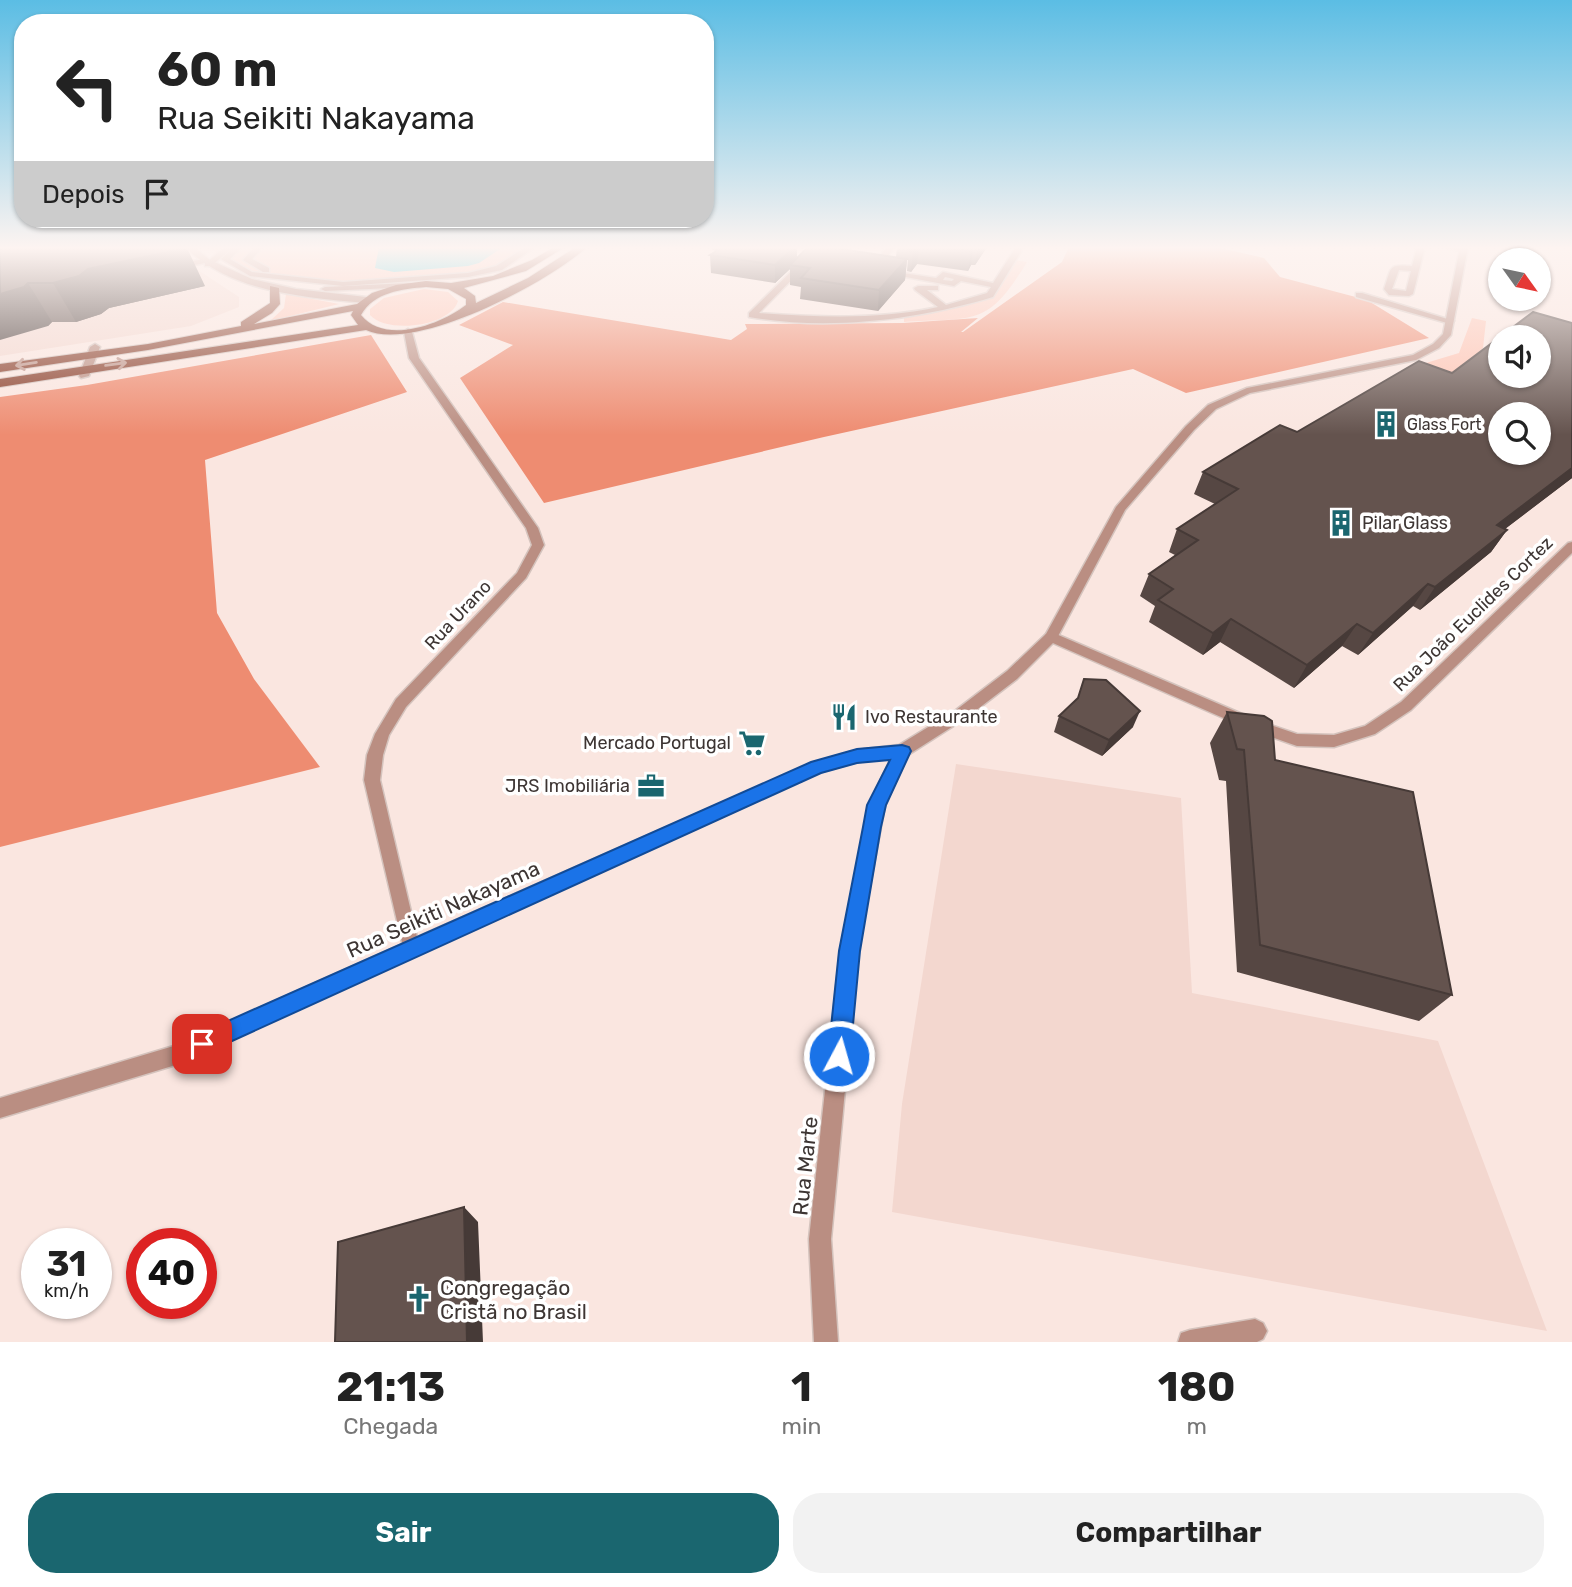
<!DOCTYPE html>
<html lang="pt">
<meta charset="utf-8">
<style>
:root{--surface:#fff;--page:#f2f2f2;--text:#222;--muted:#767676;--accent:#1a666f}
body{margin:0;font-family:Rubik,sans-serif;background:var(--page);color:var(--text);height:100vh;display:flex;flex-direction:column;font-size:26px;white-space:nowrap}
*{box-sizing:border-box;margin:0}
p{font-size:23px;color:var(--muted)}
.icon{flex:none;width:38px;height:38px;fill:none;stroke:currentColor;stroke-width:2;stroke-linecap:round;stroke-linejoin:round}
.map{position:relative;height:1342px;overflow:hidden}
.panel{display:flex;flex-direction:column;background:var(--surface);flex:1}
.panel>*{flex:none}
.banner{position:absolute;left:14px;top:14px;width:700px;height:214px;border-radius:28px;box-shadow:0 2px 5px #0004;background:#fff;color:var(--text);overflow:hidden}
.needle{width:46px;rotate:123deg}
.controls{position:absolute;left:1488px;top:248px;display:grid;gap:14px}
.controls a{display:grid;place-items:center;width:63px;height:63px;border-radius:50%;background:var(--surface);box-shadow:0 2px 5px #0004;font-size:35px}
.speed{position:absolute;left:21px;top:1228px;display:flex;gap:14px;font-size:35px;font-weight:700;text-align:center}
.speed>*{display:grid;place-content:center;width:91px;height:91px;border-radius:50%;background:var(--surface);box-shadow:0 2px 5px #0004;line-height:1}
.speed small{font-size:18px;font-weight:400}
.speed .limit{border:10px solid #d22;background:#fff;color:#111}
.pin{position:absolute;display:grid;place-items:center;width:60px;height:60px;color:#fff;margin:-30px;border-radius:14px;box-shadow:0 4px 10px #0006}
.me{position:absolute;width:77px;margin:-38px;rotate:6deg;stroke-linejoin:round;filter:drop-shadow(0 0 5px #0008)}
.turn{display:flex;align-items:center;gap:24px;height:147px;padding:0 28px;font-size:32px}
.turn .icon{width:91px;height:91px;stroke-width:2.5}
.turn b{display:block;font-size:49px;line-height:60px}
.then{display:flex;align-items:center;height:66px;padding:0 28px;background:#0003;gap:14px;font-size:26px}
.eta{display:flex;justify-content:space-evenly;align-items:center;height:119px;text-align:center}
.eta b{font-size:42px;font-weight:700;line-height:49px}
.cta{display:flex;gap:14px;margin-top:auto;padding:14px 28px}
.cta a{flex:1;height:80px;border-radius:28px;background:var(--accent);color:#fff;font-size:28px;font-weight:700;line-height:80px;text-align:center}
.cta a+a{background:var(--page);color:var(--text)}
.map>svg:first-child{display:block}
</style>
<div class="map">
<svg width="1572" height="1342" viewBox="0 0 1572 1342">
<rect width="100%" height="100%" fill="#fae6e0"/>
<path fill="#f3d7cf" d="M0 247H163L239 297V307L191 326 0 356Z
M956 764 1181 798 1192 993 1438 1041 1547 1331 892 1212 902 1104Z"/>
<path fill="#fec3b2" d="M208 247H530L499 267 468 275 343 283 251 274Z
M1015 260 1027 262C987 328 975 317 904 322V318L964 305 993 296Z
M424 289 448 292 458 301C450 327 387 334 370 315V309L384 298Z
M286 294 339 304 270 321 284 308Z
M1472 318 1486 321 1483 348 1462 369 1427 384 1406 369 1459 353Z"/>
<path fill="#ee8c71" d="M1069 247H1216L1264 258 1280 277 1367 300 1429 338 1186 393 1133 369 824 437 544 503 460 378 513 345 459 325 503 302 731 340 747 329 745 324 903 323 978 318 961 332H963L1062 262Z
M371 335 407 392 205 460 217 613 254 679 320 767 0 847V397L87 385Z"/>
<path fill="#29cbdd" d="M379 247H503L479 263 468 266 394 272 375 268Z"/>
<g fill="none" stroke-linecap="round" stroke-linejoin="round">
<defs>
<path id="service" d="M154 247H162L158 254C172 265 188 262 204 259L208 261 225 247H234L211 266H205V263C185 267 165 270 150 254Z
M1417 247H1425L1413 294 1409 296 1389 295 1384 289C1392 267 1387 264 1412 266ZM1399 270 1411 271 1406 291 1392 289Z
M1442 247H1459L1468 250 1464 252Z
M1356 293H1362L1454 321 1447 323 1356 297Z"/>
<path id="pedestrian" d="M234 247H242L230 259 252 272 343 282 468 273 496 266 526 247H535L502 270 468 277 343 286 250 276 221 259Z
M255 247H263L252 259 269 268V272H263L243 260Z
M816 247H824L759 313C818 317 879 320 938 307L915 290 914 288 918 286H938V290H927L946 305 987 293 991 287 961 281 954 286 868 270 887 247H895L877 269 936 278 943 272 993 283 1016 247H1024L993 297C917 320 828 331 749 317V313ZM945 277 954 279 952 281 943 280Z
M95 344 100 347 89 376 81 378 79 376 90 347Z"/>
<path id="minor" d="M1572 542V553L1411 710 1375 734 1334 747 1297 746 1246 728 1046 640 1044 637 1046 634H1056L1256 720 1297 734 1334 735 1365 726 1401 702 1568 543Z
M411 940 417 943 420 949 417 955 179 1064 0 1118V1098L177 1045Z
M1255 1319 1263 1323 1267 1331 1263 1339 1257 1342H1178L1181 1333 1190 1330Z"/>
<path id="tertiary" d="M185 247H194L210 260 252 279 296 289 366 297 370 300 366 303C304 297 232 293 185 247Z
M1460 247H1468L1451 335 1439 348 1416 360 1250 393 1216 409 1194 430 1125 510 1056 640 1017 679 966 718 908 755 885 805 858 951 831 1239 838 1342H814L809 1239 840 951 869 805 891 758 857 762 821 772 417 955 411 958 405 955 364 780 367 755 375 734 396 699 517 573 532 545 526 528 409 358 404 332 408 329 412 332 419 358 538 528 544 545 526 578 406 707 389 735 383 755 380 780 417 937 812 763 857 750 899 745 956 710 1007 671 1046 634 1116 507 1186 426 1208 405 1247 388 1413 355 1433 344 1443 334Z
M410 283H413V287L325 291 321 289 325 287Z"/>
<path id="primary" d="M554 247H565L526 271 464 288 475 296 476 303 528 278 576 247H587C549 282 416 353 366 330L0 387V379L358 325 351 315 353 311 148 350 0 372V364L148 344 241 326V322L270 303V286L279 288 280 304 272 313 254 324 357 304 372 293 396 285 426 281 451 283 493 276 532 260ZM426 287 448 289 466 299V305C440 325 385 345 361 315 374 292 402 289 426 287Z"/>
</defs>
<use href="#service" stroke="#d4c3bd" stroke-width="3"/>
<use href="#pedestrian" stroke="#d4c3bd" stroke-width="3"/>
<use href="#minor" stroke="#d4c3bd" stroke-width="3"/>
<use href="#tertiary" stroke="#d4c3bd" stroke-width="3"/>
<use href="#primary" stroke="#d4c3bd" stroke-width="2"/>
<use href="#service" fill="#ba8e82" fill-rule="evenodd"/>
<use href="#pedestrian" fill="#ba8e82" fill-rule="evenodd"/>
<use href="#minor" fill="#ba8e82" fill-rule="evenodd"/>
<use href="#tertiary" fill="#ba8e82" fill-rule="evenodd"/>
<use href="#primary" fill="#893f2b" fill-rule="evenodd"/>
</g>
<path fill="#564743" d="M0 247 205 286 109 308 101 314 76 322H52L48 326Z
M717 247H797V258L896 257 897 247H987L975 265H971L968 271 917 264 911 272 907 271 908 260H907L905 280 878 311 800 299 801 287 790 285V269L775 283 711 273 710 255 715 252 714 249Z
M1572 323V478L1505 529 1507 530 1491 552 1420 610 1413 606 1358 655 1342 646 1294 688 1220 642 1203 655 1149 622 1155 606 1140 596 1149 574 1175 555 1169 552 1177 529 1215 504 1194 494 1203 472 1297 432 1452 373Z
M1227 712 1275 760 1452 995 1419 1021 1237 972 1226 781 1219 780 1210 743Z
M1059 716 1133 727 1102 756 1054 732Z"/>
<path fill="#463a37" d="M794 247H797V262L790 265V269L775 283V265Z
M917 247H919L917 264 911 272 913 251Z
M973 247 971 265 968 271 971 251Z
M978 247H987L975 265Z
M187 248 205 286 109 308 101 314 76 322 53 283 88 269Z
M907 259 905 280 878 311 879 290Z
M28 283 52 322 48 326 0 340V294Z
M1572 468V478L1481 547 1497 525Z
M1507 530 1491 552 1420 610 1435 587Z
M1428 584 1413 606 1358 655 1373 633Z
M1231 619 1220 642 1203 655 1213 633Z
M1357 624 1342 646 1294 688 1307 665Z
M1140 711 1133 727 1102 756 1109 740Z
M464 1207 478 1222 483 1342H467Z"/>
<path fill="#64534e" stroke="#463a37" stroke-width="2" fill-rule="evenodd" d="M0 247H186L187 248 88 269 79 276 53 283H28L24 287 0 294Z
M717 247H794L775 265 710 255 718 250 714 249Z
M808 247H828L907 259 879 290 801 278 810 268 790 265Z
M912 247H917L913 251H909Z
M939 247H973L971 251Z
M1533 312 1572 323V468L1497 525 1507 530 1435 587 1428 584 1373 633 1357 624 1307 665 1231 619 1213 633 1158 600 1173 589 1149 574 1198 540 1177 529 1238 489 1203 472 1280 425 1297 432 1419 361 1452 373ZM1500 338H1538V376H1500ZM1500 415H1538V453H1500Z
M1084 679 1106 680 1140 711 1109 740 1059 716 1078 698Z
M1227 712 1264 716 1272 721 1275 760 1413 792 1452 995 1260 945 1244 750 1237 749Z
M464 1207 467 1342H335L338 1242Z"/>
<defs><path id="oneway-shaft" d="M-6 0H5M1.5-3L5.5 0L1.5 3" fill="none" stroke-width="1.6" stroke-linecap="round" stroke-linejoin="round" transform="scale(1.75)"/></defs>
<g stroke="#be958a">
<use href="#oneway-shaft" transform="translate(26 364) rotate(171)"/>
<use href="#oneway-shaft" transform="translate(116 364) rotate(-8)"/>
</g>
<linearGradient id="sky" x2="0" y2="1"><stop stop-color="#5bbde4"/><stop offset="0.57" stop-color="#fdf4f1"/><stop offset="1" stop-color="#fdf4f1" stop-opacity="0"/></linearGradient>
<rect width="1572" height="435" fill="url(#sky)"/>
<path fill="#1a73e8" stroke="#114b97" stroke-width="2" d="M902 745 909 747 911 751 886 805 881 827 860 951 850 1056 847 1064 839 1067 831 1064 828 1056 839 951 863 827 867 805 890 760 857 763 821 773 210 1051 202 1055 194 1051 191 1044 194 1036 811 762 857 749Z"/>
<defs>
<symbol id="building-bare" viewBox="-9 -9 18 18"><path d="M-4-6H4V6H1V3H-1V6H-4ZM-2.5-4.3h1.7v1.8h-1.7ZM.8-4.3h1.7v1.8H.8ZM-2.5-1h1.7V.8h-1.7ZM.8-1h1.7V.8H.8Z" fill="#1a666f" stroke="#fff" stroke-width="2.5" paint-order="stroke"/></symbol>
<symbol id="restaurant-bare" viewBox="-9 -9 18 18"><path d="M-5-6h1v4h1v-4h1v4h1v-4h1v5L-1.5 .5V6h-2V.5L-5-1ZM5-6V6H3V1.5H1.5Q1.5-4 5-6Z" fill="#1a666f" stroke="#fff" stroke-width="2.5" paint-order="stroke"/></symbol>
<symbol id="supermarket-bare" viewBox="-9 -9 18 18"><path d="M-6-5.5h2.5l.6 2H6L4.5 2H-2.5L-4.4-4H-6ZM-1.5 3.2a1.3 1.3 0 1 0 .1 0ZM3 3.2a1.3 1.3 0 1 0 .1 0Z" fill="#1a666f" stroke="#fff" stroke-width="2.5" paint-order="stroke"/></symbol>
<symbol id="office-bare" viewBox="-9 -9 18 18"><path d="M-6-3h4V-5.5h4V-3h4V5H-6ZM-1-4.5V-3h2v-1.5ZM-6 0V1H6V0Z" fill="#1a666f" stroke="#fff" stroke-width="2.5" paint-order="stroke"/></symbol>
<symbol id="church-bare" viewBox="-9 -9 18 18"><path d="M-1.2-6h2.4v3.5h3.3v2.4h-3.3V6h-2.4V-.1h-3.3v-2.4h3.3Z" fill="#1a666f" stroke="#fff" stroke-width="2.5" paint-order="stroke"/></symbol>
</defs>
<g fill-rule="evenodd">
<use href="#building-bare" x="1367" y="405" width="38" height="38"/>
<use href="#building-bare" x="1322" y="504" width="38" height="38"/>
<use href="#restaurant-bare" x="825" y="698" width="38" height="38"/>
<use href="#supermarket-bare" x="733" y="724" width="38" height="38"/>
<use href="#office-bare" x="632" y="767" width="38" height="38"/>
<use href="#church-bare" x="400" y="1280" width="38" height="38"/>
</g>
<g text-anchor="middle" dominant-baseline="central" stroke-width="7" stroke-linejoin="round" paint-order="stroke">
<g font-size="16" fill="#3d3533" stroke="#fff" text-anchor="start">
<text x="1407" y="424">Glass Fort</text>
</g>
<g font-size="18" fill="#3d3533" stroke="#fff" text-anchor="start">
<text x="1362" y="523">Pilar Glass</text>
<text x="865" y="717">Ivo Restaurante</text>
<text x="731" y="743" text-anchor="end">Mercado Portugal</text>
<text x="630" y="786" text-anchor="end">JRS Imobiliária</text>
</g>
<g font-size="18" fill="#3d3533" stroke="#fff">
<text transform="translate(1473 614) rotate(-44)">Rua João Euclides Cortez</text>
<text transform="translate(458 615) rotate(-47)">Rua Urano</text>
</g>
<g font-size="21" fill="#3d3533" stroke="#fff">
<text transform="translate(443 909) rotate(-24)">Rua Seikiti Nakayama</text>
<text transform="translate(805 1166) rotate(-84)">Rua Marte</text>
</g>
<g font-size="21" fill="#3d3533" stroke="#fff" text-anchor="start">
<text x="440" y="1287">Congregação<tspan x="440" dy="24">Cristã no Brasil</tspan></text>
</g>
</g>
</svg>
<div class="controls">
<a><svg class="needle" viewBox="-14 -14 28 28"><path d="M0-13l5 13h-10z" fill="#e53935"/><path d="M0 13l5-13h-10z" fill="#767676"/></svg></a>
<a><svg class="icon" aria-label="sound" viewBox="0 0 24 24"><path d="M4 9h4l5-4v14l-5-4H4zM17 9q2 3 0 6"/></svg></a>
<a><svg class="icon" aria-label="search" viewBox="0 0 24 24"><circle cx="10" cy="10" r="6"/><path d="M15 15l6 6"/></svg></a>
</div>
<div class="speed"><div>31<small>km/h</small></div><div class="limit">40</div></div>
<div class="pin" style="left:202px;top:1044px;background:#d93025"><svg class="icon" aria-label="arrive" viewBox="0 0 24 24"><path d="M6 21V4h12l-3 4 3 4H6"/></svg></div>
<svg class="me" style="left:839px;top:1056px" viewBox="-20 -20 40 40"><circle r="17" fill="#1a73e8" stroke="#fff" stroke-width="3"/><path d="M0-11L8 9 0 5-8 9z" fill="#fff"/></svg>
<div class="banner">
<div class="turn"><svg class="icon" aria-label="left" viewBox="0 0 24 24"><path d="M17 20v-9H6M10 6l-5 5 5 5"/></svg><div><b>60 m</b>Rua Seikiti Nakayama</div></div>
<div class="then">Depois<svg class="icon" aria-label="arrive" viewBox="0 0 24 24"><path d="M6 21V4h12l-3 4 3 4H6"/></svg></div>
</div>
</div>
<section class="panel">
<div class="eta">
<div><b>21:13</b><p>Chegada</p></div>
<div><b>1</b><p>min</p></div>
<div><b>180</b><p>m</p></div>
</div>
<div class="cta"><a>Sair</a><a>Compartilhar</a></div>
</section>
